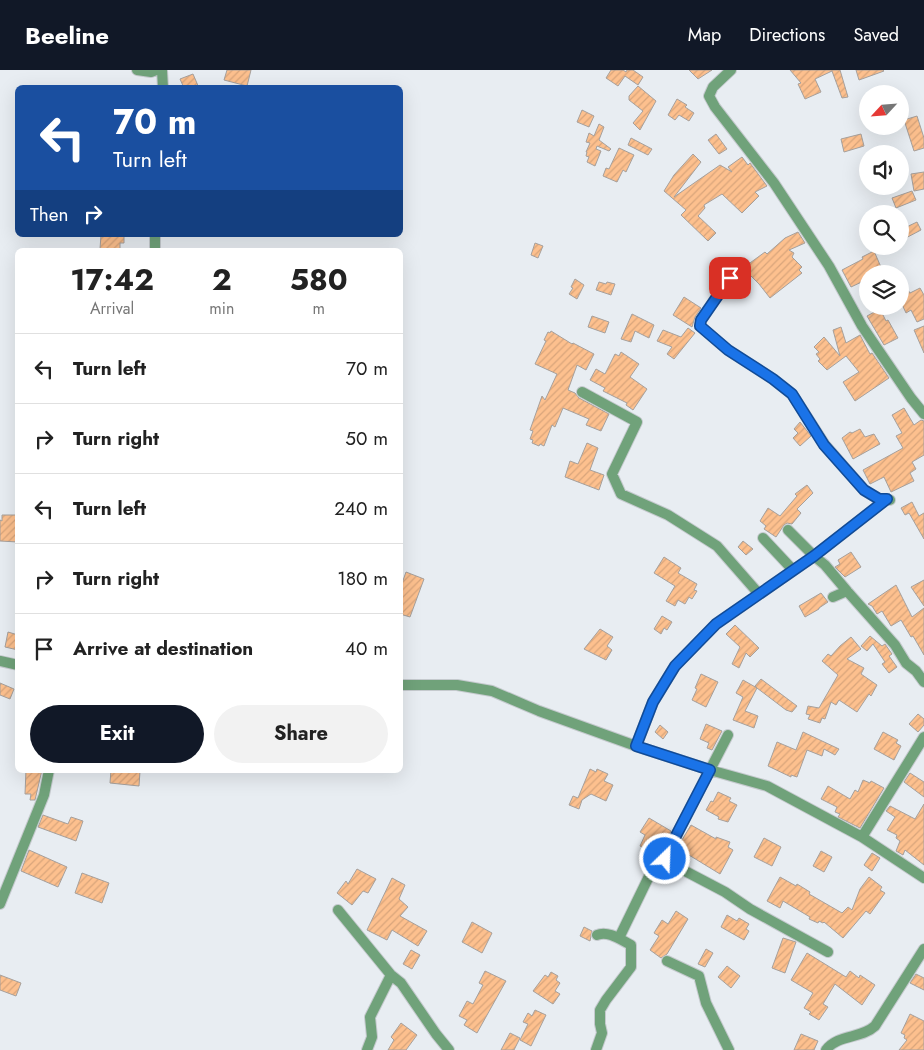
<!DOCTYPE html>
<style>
:root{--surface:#fff;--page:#f2f2f2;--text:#222;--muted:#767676;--line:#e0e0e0;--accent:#111827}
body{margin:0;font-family:Jost,sans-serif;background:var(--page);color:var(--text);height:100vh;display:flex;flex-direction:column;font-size:19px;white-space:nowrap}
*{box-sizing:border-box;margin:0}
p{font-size:16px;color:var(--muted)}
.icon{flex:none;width:28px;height:28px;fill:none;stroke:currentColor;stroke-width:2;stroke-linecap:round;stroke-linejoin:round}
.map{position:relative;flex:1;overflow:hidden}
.sheet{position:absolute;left:15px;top:178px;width:388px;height:525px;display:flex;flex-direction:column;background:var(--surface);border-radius:8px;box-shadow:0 5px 20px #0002}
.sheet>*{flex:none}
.banner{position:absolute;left:15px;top:15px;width:388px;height:152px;border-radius:8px;box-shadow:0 5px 20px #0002;background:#1a4fa0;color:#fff;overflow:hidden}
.needle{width:32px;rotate:244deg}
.controls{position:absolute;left:859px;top:15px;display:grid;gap:10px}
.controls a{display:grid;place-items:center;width:50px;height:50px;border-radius:50%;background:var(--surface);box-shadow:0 5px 20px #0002;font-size:25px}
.pin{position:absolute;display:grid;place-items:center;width:42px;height:42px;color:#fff;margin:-21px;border-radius:10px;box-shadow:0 2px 8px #0006}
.me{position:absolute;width:55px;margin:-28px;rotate:24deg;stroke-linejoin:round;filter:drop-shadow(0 0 4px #0008)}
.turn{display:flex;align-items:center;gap:18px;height:105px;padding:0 15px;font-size:22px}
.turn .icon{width:65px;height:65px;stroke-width:2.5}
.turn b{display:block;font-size:35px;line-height:42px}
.then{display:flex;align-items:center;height:48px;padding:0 15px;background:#0003;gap:10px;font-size:19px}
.eta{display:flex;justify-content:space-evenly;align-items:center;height:85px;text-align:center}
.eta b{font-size:30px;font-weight:700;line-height:35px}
.button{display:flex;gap:10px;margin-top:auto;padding:10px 15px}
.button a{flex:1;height:58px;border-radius:30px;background:var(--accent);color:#fff;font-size:20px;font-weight:700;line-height:58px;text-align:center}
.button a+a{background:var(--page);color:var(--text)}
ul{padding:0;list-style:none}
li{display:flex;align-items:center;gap:15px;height:70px;padding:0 15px;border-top:1px solid var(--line)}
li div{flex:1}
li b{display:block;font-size:19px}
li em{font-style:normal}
header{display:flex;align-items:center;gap:30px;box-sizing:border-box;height:70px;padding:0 25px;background:var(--accent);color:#fff}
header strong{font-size:24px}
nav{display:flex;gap:28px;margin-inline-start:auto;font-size:18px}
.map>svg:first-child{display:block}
</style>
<header>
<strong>Beeline</strong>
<nav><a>Map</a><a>Directions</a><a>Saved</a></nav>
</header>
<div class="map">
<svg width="924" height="980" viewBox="0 0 924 980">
<defs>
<pattern id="building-hatch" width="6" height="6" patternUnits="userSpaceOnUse" patternTransform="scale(1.25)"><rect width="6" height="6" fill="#fdc08e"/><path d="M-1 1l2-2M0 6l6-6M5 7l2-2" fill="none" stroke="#d9a57b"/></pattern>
</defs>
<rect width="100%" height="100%" fill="#e8edf2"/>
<path fill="url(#building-hatch)" stroke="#a6a09c" d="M227 0H251L247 16 224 10Z
M611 0H623L626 2 627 0H633L643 7 638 15 625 6 618 16 606 8Z
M689 0H712L698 9Z
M790 0H840L848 27 842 28 832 1 815 9 821 22 805 29 798 14 801 13Z
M856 0H883L884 1 859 10Z
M193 4 199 18H184L180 9Z
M638 16 656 31 640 60 633 53 643 41 629 30V26Z
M677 29 687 35 685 37 694 43 689 51 679 45 675 50 668 45Z
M582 40 594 46 589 57 577 52Z
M917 46 924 68V78L914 81 904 50Z
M599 54 604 57 599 70 611 79 609 81 597 76 596 79 601 81 595 96 587 92 589 87 586 86 587 82H586L590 73 586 72 589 63 594 66Z
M716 64 727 79 719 84 708 70Z
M861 64 864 76 844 82 841 69Z
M631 68 652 79 648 85 628 75Z
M619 78 634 85 626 102 623 100 617 112 603 106 606 98 609 99Z
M693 84 701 92 674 127 720 95 732 102 728 97 742 87 748 95 750 93 767 116 755 122 759 126 742 143 722 124 704 135 705 138 698 146 716 163 708 171 681 145 686 140 664 121 674 105Z
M924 102V119L914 121 911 104Z
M912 121 916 130 896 138 892 128Z
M917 152 921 160 900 171V160Z
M798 162 805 173 789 180 794 183 792 187 802 197 799 200 802 203 770 228 759 214 743 198 765 182 767 184 785 168Z
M101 165H124V173H120V180L100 179Z
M535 173 543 176 538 188 531 185Z
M874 181 884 204H868V209L851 217 842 200 863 189 862 187Z
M575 209 584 215 577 229 569 224 573 218 571 217Z
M599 212 606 214 607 212 615 214 611 225 596 220Z
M920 218 924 225V249L917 252 911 240 906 243 900 230V225L908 220 910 223Z
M684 227 701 238 695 247 692 257 673 245Z
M880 239 886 251 888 250 898 268 884 275 867 246Z
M632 244 654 255 649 268 635 261 631 272 621 269Z
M592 246 609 252 605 263 588 257Z
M924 256V283L914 260Z
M841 257 846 273 860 265 870 284 872 283 889 308 855 331 843 312 859 302 846 286 827 300 818 291 820 289 816 284 819 282 814 277 824 267 840 286 833 260Z
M688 258 695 263 674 289 667 284 672 277 657 271 663 260 681 267Z
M551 261 572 274 573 273 594 284 586 300 577 295 568 320 575 323 579 328 609 344 601 361 586 355 589 349 563 338 555 357 552 355 544 376 540 374 539 376 532 373 533 370 530 369 533 361 530 360 542 326 545 330 557 304 535 294 546 271 544 270 548 262 550 263Z
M621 282 639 294 630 307 647 319 633 340 626 335 627 333 603 321 605 318 590 310 596 299 605 304 615 284 619 286Z
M904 338 914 355 921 350 924 351V385L912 392 916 399 910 403 914 411 891 422 884 407 870 414 863 400 903 378 896 366 902 363 892 345Z
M800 352 811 366 800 376 793 368 798 363 794 359Z
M860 359 865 367 874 364 880 374 853 389 842 368 850 362 852 363Z
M587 373 598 378 590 400 604 405 599 420 565 407 570 391 578 394Z
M807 415 813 423 797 439 801 443 792 454 787 453 784 455 776 467 764 459 766 456 760 451 768 438 780 446 797 426 795 424Z
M912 432 919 446 924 443V469L909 443 905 445 901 438Z
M2 445H18V472L0 471V450L2 451Z
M743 471 753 479 746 485 738 477Z
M851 482 861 497 845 507 835 497 840 494 838 490Z
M664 487 681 498 678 503 697 514 694 520 697 521 692 529 689 527 685 534 678 530 675 536 666 531 675 516 654 503Z
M406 502 424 509 410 547 400 544V519Z
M924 510V536L911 517Z
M896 515 912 547 924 538V585L913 566 911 567 901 550 891 556 882 541 877 544 872 536 868 534Z
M821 523 828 532 819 538V539L805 547 799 536Z
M662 546 672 552 667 560 664 558 661 564 654 559Z
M735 555 759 578 750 587 746 583 739 598 732 594 740 577 726 564Z
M600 559 613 567 607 576 612 580 606 590 584 579Z
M8 562 18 565V580L5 577Z
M870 566 882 576 885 574 892 584 889 586 897 597 889 603 882 594 885 592 873 574 867 581 861 576Z
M851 567 861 579 847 589 864 598 861 604 877 615 871 626 869 624 857 642 839 630 836 635 831 632 825 649 822 648 820 653 808 649 810 645 806 644 808 636 819 638 838 605 822 591 828 584 831 586 840 576Z
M701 604 718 612 706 637 692 630 697 619 695 618Z
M761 609 797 636 792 642 786 640 757 618 745 641 758 646 754 658 733 650 743 627 736 623 743 610 757 618 755 616Z
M0 613 14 619 10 629 0 625Z
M918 644 924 649V655L918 662 909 654Z
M706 654 722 661 712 680 707 678 709 673 700 669Z
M660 655 668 662 663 669 655 662Z
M803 662 839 679 835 685 824 679 822 686 807 680 797 707 791 705V707L768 696 777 672 796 680Z
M883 662 898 670 896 673 901 676 894 690 874 679Z
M590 699 596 702 597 699 608 704 604 711 613 715 606 731 591 724 582 730 579 739 569 735 573 726 578 728Z
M26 700H42L35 730H30L31 724H25Z
M111 700 140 701 139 716 110 713Z
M910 703 924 712V727L904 712Z
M863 710 870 713 871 711 884 718 860 758 838 747 840 744 835 742 837 737 821 729 828 716 850 729 855 720 858 722Z
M718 722 731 728 729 731 737 735 728 752 718 749 719 747 706 740 711 731 713 732Z
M924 734V795L905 780 903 785 896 781 900 771 896 768 897 765 887 760 895 747 886 741 890 736 915 749Z
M43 745 68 754 71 747 83 751 76 771 38 757Z
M649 748 671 761 663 777 654 771 649 781 640 776 645 765 640 762Z
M691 755 716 769V767L730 772 728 777 733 780 720 804 684 782 686 779 679 775Z
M764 768 781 777 772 796 754 787Z
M29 780 67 797 58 817 21 801Z
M821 781 832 787 824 802 813 796Z
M872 783 880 788 872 801 864 795Z
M357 799 376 809 368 823 363 821 352 835 337 823 346 811 348 814Z
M82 803 109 813 102 833 75 823Z
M780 807 796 816 797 814 810 822 809 824 842 843 848 837 852 840 860 819 869 807 882 817 880 820 885 823 870 844 866 841 843 868 824 852 823 853 819 851 818 853 809 849 810 847 783 831 780 838 767 831Z
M392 808 405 815 399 829 408 837 400 846 427 861 418 876 392 860 387 870 367 860Z
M676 841 688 849 667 884 661 888 650 880 659 866 654 863 662 850 668 854Z
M727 845 737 851 739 848 749 854 746 859 749 861 744 870 721 857Z
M472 852 492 863 482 883 462 872Z
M584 857 592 861 590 871 580 866Z
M783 868 796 872 785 903 772 898Z
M706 879 713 883 705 897 698 894Z
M411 880 420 885 412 899 403 894Z
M807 883 846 907 850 901 859 908 860 905 875 915 862 935 835 914 823 934 828 937 819 950 809 944 811 942 804 938 813 923 791 910Z
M727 896 740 906 731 918 718 907Z
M485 901 506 911 477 963 464 955 467 950 459 946 467 931 473 934 483 915 479 913Z
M551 902 558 906 556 910 560 913 555 921 560 924 553 934 533 921 545 905 548 907Z
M916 904 924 908V920L910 913Z
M0 905 21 913 16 926 0 920Z
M535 940 546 945 531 976 520 970 528 954 523 952 528 943 532 946Z
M910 944 924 951V980H899L907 970 904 968 905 965 901 963Z
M401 953 417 965 406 980H388L394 970 391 967Z
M510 963 520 968 514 980H501Z
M801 964 818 971 814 980H794Z"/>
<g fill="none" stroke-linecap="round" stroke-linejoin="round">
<defs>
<path id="minor" d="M137 0 151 2 156 0
M162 0 163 18
M731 0 713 17 709 26 715 37 774 113 829 196 862 256 911 328 924 344
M155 165V180
M730 207 701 250 700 256 728 280 773 309 792 324 825 375 864 420 879 429 890 430
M582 322 637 352 612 404 621 424 668 445 717 476 759 524
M788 460 814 486 887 429
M763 468 793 500
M833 527 847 521 895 575 906 593 916 601 924 612
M0 591 18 595
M400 615H457L492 621 539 641 636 676 710 700 767 716 862 767 924 808
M728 665 666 785V791L725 822 750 839 828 882
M636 676 653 632 675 596 716 554 814 486 825 495 847 521
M862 767 924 667
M0 834 44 725 49 700
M338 840 391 905
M619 868 655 794 666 791
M667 891 699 906 706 933 729 980
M367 980 372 967 370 947 391 905 401 913 436 964 449 980
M596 980 602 963 600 954V940L606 930 631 897V875C621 870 608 860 597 865
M826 980C838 964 861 969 875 956L924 879"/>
</defs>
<use href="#minor" stroke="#c5cace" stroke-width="12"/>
<use href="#minor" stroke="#70a27a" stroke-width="10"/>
</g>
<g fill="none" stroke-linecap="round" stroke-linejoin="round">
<defs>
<path id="route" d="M665 789 666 785 710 700 636 676 653 632 675 596 716 554 814 486 887 429H879L864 420 824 375 792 324 773 309 728 280 700 256 701 250 730 208"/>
</defs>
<use href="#route" stroke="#114b97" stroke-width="12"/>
<use href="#route" stroke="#1a73e8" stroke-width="9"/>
</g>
</svg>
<div class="controls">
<a><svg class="needle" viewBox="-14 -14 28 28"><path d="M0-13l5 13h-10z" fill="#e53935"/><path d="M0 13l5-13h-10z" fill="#767676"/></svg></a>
<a><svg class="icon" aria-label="sound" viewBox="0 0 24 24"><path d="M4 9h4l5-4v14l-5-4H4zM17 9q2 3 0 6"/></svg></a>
<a><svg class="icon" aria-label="search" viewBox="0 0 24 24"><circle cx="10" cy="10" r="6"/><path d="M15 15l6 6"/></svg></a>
<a><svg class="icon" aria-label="layers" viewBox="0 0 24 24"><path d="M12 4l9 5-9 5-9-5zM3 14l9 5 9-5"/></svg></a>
</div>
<div class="pin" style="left:730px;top:208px;background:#d93025"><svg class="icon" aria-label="arrive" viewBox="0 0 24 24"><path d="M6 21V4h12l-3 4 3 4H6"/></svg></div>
<svg class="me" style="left:665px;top:789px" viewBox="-20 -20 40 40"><circle r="17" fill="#1a73e8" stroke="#fff" stroke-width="3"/><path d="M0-11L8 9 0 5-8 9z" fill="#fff"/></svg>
<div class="banner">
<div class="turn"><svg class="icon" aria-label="left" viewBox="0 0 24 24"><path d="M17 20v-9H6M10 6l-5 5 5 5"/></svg><div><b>70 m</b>Turn left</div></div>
<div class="then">Then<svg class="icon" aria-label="right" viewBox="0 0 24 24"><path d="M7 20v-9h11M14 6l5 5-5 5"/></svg></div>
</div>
<section class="sheet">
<div class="eta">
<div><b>17:42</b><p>Arrival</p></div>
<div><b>2</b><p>min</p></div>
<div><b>580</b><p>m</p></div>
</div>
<ul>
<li><svg class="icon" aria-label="left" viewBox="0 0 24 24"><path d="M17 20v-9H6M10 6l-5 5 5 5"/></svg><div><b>Turn left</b></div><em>70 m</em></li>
<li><svg class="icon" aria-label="right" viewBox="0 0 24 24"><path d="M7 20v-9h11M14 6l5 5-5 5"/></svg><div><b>Turn right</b></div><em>50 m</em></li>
<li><svg class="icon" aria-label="left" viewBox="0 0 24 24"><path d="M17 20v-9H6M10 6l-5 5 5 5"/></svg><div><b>Turn left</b></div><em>240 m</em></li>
<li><svg class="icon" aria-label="right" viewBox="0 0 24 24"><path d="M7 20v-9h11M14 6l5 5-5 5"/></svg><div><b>Turn right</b></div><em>180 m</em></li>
<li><svg class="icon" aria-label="arrive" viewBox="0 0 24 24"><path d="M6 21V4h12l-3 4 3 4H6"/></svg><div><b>Arrive at destination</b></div><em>40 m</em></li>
</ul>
<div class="button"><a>Exit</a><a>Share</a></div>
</section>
</div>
